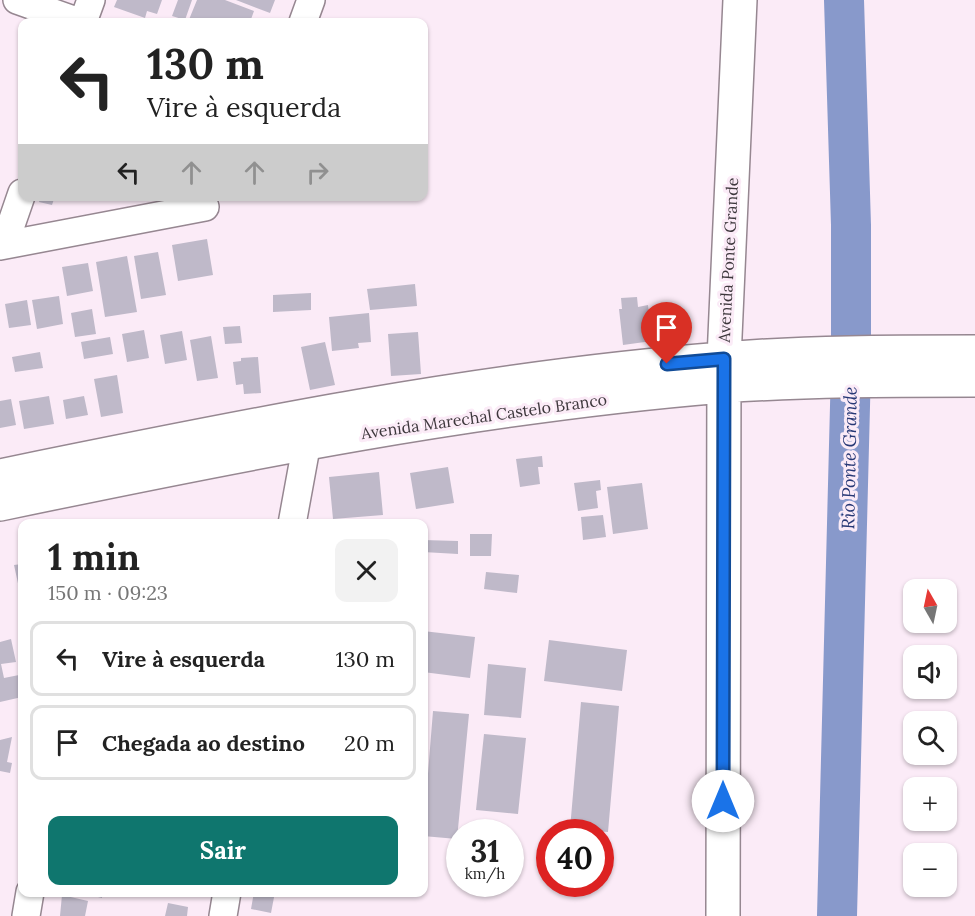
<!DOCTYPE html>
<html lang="pt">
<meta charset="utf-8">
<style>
:root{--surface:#fff;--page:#f2f2f2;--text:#222;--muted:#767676;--line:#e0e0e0;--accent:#0f766e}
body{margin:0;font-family:Lora,serif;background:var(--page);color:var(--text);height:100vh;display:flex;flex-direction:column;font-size:22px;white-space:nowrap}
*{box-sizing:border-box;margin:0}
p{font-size:20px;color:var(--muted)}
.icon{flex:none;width:33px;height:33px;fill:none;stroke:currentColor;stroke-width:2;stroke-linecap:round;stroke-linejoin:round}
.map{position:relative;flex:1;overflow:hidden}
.sheet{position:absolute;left:18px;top:519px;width:410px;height:378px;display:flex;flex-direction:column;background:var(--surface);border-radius:12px;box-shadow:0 2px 4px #0004}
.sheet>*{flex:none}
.banner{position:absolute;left:18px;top:18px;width:410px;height:183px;border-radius:12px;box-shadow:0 2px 4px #0004;background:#fff;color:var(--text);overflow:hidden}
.needle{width:39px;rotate:351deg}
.fabs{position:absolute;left:903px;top:579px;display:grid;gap:12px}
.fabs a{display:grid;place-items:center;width:54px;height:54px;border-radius:12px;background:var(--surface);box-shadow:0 2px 4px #0004;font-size:30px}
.speed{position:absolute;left:446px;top:819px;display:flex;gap:12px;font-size:30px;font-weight:700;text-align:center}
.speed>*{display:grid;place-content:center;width:78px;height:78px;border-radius:50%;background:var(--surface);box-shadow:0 2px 4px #0004;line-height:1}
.speed small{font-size:15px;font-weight:400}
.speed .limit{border:9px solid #d22;background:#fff;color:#111}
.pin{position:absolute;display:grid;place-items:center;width:51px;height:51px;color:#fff;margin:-62px -26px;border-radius:50% 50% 50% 0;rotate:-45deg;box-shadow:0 0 6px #0007}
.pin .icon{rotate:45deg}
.me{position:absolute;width:66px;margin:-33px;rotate:0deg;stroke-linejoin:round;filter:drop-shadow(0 0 4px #0008)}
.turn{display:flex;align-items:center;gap:21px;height:126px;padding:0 30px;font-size:27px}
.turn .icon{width:78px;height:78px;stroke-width:2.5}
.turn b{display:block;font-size:42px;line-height:51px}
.lanes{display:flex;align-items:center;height:57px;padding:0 30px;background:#0003;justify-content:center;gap:30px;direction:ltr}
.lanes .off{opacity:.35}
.round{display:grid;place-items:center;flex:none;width:63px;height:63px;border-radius:12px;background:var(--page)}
.summary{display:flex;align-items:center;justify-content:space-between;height:102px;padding:0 30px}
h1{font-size:36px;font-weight:700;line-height:45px}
.cta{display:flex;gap:12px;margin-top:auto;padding:12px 30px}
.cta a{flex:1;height:69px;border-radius:12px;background:var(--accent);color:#fff;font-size:24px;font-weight:700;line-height:69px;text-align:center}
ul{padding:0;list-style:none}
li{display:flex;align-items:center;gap:18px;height:75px;margin:0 12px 9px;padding:0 18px;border:3px solid var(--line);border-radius:12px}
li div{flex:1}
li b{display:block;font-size:22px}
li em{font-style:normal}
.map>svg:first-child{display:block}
</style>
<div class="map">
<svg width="975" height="916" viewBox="0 0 975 916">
<rect width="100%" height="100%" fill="#fbebf7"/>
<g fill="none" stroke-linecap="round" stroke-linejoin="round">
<path stroke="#8899cb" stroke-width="40" d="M837 916 851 367V225L844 0"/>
</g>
<path fill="#bfb9c9" d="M117 0H162L157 14 147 11 145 18 114 7Z
M178 0H192L185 20 172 16Z
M197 0H225L254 11 250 22H188Z
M236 0H275L270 13Z
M40 196H55L52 205 39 202Z
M207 239 213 275 178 281 172 245Z
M158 252 166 295 141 299 134 256Z
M127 256 137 312 105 317 96 262Z
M88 263 93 291 67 296 62 267Z
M415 284 417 306 370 310 367 289Z
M311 293V310L273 312V295Z
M59 296 63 324 37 329 32 300Z
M637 297 638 307 648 305 652 341 623 345 619 309H622L621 298Z
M27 300 31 325 9 328 5 304Z
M92 309 96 334 75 337 71 313Z
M369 313 371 342 358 343 359 348 332 351 329 317Z
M240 326 242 343 225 344 223 327Z
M144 330 149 358 127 362 122 334Z
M182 331 187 360 165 364 160 335Z
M418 332 421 374 391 376 388 334Z
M211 336 218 378 197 381 190 340Z
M110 337 113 354 84 359 81 342Z
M325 342 335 385 310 390 301 347Z
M40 352 43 368 15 372 12 357Z
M258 357 261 393 244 394 243 384 236 385 233 362 241 361V358Z
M117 375 123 413 101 417 94 379Z
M49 396 54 424 24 429 19 401Z
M84 396 88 415 66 419 63 400Z
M11 399 16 425 0 428V401Z
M542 456 543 467H538L540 484 520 487 516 459Z
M448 467 454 503 416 509 410 473Z
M379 472 383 515 333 519 329 477Z
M600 480 601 490 596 491 598 508 578 511 574 483Z
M642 483 648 529 613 534 607 487Z
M603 515 606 537 583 540 581 517Z
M470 534H492L491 556H470Z
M423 540 458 541V554L423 552Z
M22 564V587L19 588 14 565Z
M486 572 519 575 517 593 484 589Z
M423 631 475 637 470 678 423 672Z
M11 639 16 662 1 664 4 678 19 675 22 697 0 702V642Z
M549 640 627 650 622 691 544 681Z
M488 664 526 668 521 718 484 715Z
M581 702 619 706 608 832 570 829Z
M433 711 469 714 457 839 423 836Z
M484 734 526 738 518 814 476 810Z
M12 737 7 762 12 763 10 773 0 771V740Z
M78 892H102V898Z
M254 892H275L271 913 251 909Z
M62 895 88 901 85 916H60Z
M168 903 188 907 187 916H165Z"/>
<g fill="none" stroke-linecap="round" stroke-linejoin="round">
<defs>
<path id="minor" d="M17 0 79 22
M83 22 91 0
M303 22 311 0
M4 245 22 193
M0 246 205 207
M292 524 307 442
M26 916 30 892
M223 916 227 892"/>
<path id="tertiary" d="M0 476C239 427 479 378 723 359 807 352 891 352 975 352
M0 504C239 454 479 406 723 386 806 380 891 380 975 380
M723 916 724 359 740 0"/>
</defs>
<use href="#minor" stroke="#968791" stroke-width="30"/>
<use href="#tertiary" stroke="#968791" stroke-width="36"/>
<use href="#minor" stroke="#fff" stroke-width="27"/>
<use href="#tertiary" stroke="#fff" stroke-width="33"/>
</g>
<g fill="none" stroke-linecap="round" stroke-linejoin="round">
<defs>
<path id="route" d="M667 364 724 359 723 801"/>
</defs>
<use href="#route" stroke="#114b97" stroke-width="15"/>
<use href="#route" stroke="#1a73e8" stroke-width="10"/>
</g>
<g text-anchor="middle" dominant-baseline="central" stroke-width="6" stroke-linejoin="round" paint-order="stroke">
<g font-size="16" fill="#3d373c" stroke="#fbebf7">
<text transform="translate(728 260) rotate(-87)">Avenida Ponte Grande</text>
<text transform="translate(484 416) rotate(-8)">Avenida Marechal Castelo Branco</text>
</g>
<g font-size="18" font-style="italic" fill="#273875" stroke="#fbebf7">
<text transform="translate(849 458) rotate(-89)">Rio Ponte Grande</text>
</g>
</g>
</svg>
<div class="fabs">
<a><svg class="needle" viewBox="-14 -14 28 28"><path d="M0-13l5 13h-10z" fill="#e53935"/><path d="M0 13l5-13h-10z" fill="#767676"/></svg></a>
<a><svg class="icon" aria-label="sound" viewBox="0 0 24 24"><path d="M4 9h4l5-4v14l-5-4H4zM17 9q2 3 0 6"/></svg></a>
<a><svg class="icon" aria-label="search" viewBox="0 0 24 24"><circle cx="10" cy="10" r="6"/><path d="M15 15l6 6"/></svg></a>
<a>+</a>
<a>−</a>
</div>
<div class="speed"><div>31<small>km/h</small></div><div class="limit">40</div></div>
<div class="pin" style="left:667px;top:364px;background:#d93025"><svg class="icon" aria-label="arrive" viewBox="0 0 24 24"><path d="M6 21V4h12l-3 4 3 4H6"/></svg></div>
<svg class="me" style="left:723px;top:801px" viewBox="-20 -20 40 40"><circle r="19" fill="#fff"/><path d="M0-13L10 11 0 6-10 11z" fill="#1a73e8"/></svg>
<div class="banner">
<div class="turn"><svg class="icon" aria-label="left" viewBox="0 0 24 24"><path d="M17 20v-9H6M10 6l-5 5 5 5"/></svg><div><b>130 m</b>Vire à esquerda</div></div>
<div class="lanes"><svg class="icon" aria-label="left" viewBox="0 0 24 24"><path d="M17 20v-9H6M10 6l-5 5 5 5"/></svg><svg class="icon off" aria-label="ahead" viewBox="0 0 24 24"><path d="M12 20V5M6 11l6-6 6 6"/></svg><svg class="icon off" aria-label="ahead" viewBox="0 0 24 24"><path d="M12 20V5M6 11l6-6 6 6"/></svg><svg class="icon off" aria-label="right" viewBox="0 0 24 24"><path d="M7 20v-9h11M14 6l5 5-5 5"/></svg></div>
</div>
<section class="sheet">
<div class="summary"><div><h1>1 min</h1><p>150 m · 09:23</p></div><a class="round"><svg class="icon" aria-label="close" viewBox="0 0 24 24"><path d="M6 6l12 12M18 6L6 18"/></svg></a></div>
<ul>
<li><svg class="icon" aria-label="left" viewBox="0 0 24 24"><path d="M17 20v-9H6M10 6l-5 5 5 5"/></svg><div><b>Vire à esquerda</b></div><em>130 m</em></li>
<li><svg class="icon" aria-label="arrive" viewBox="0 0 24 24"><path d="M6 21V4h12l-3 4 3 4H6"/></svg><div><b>Chegada ao destino</b></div><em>20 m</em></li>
</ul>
<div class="cta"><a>Sair</a></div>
</section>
</div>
